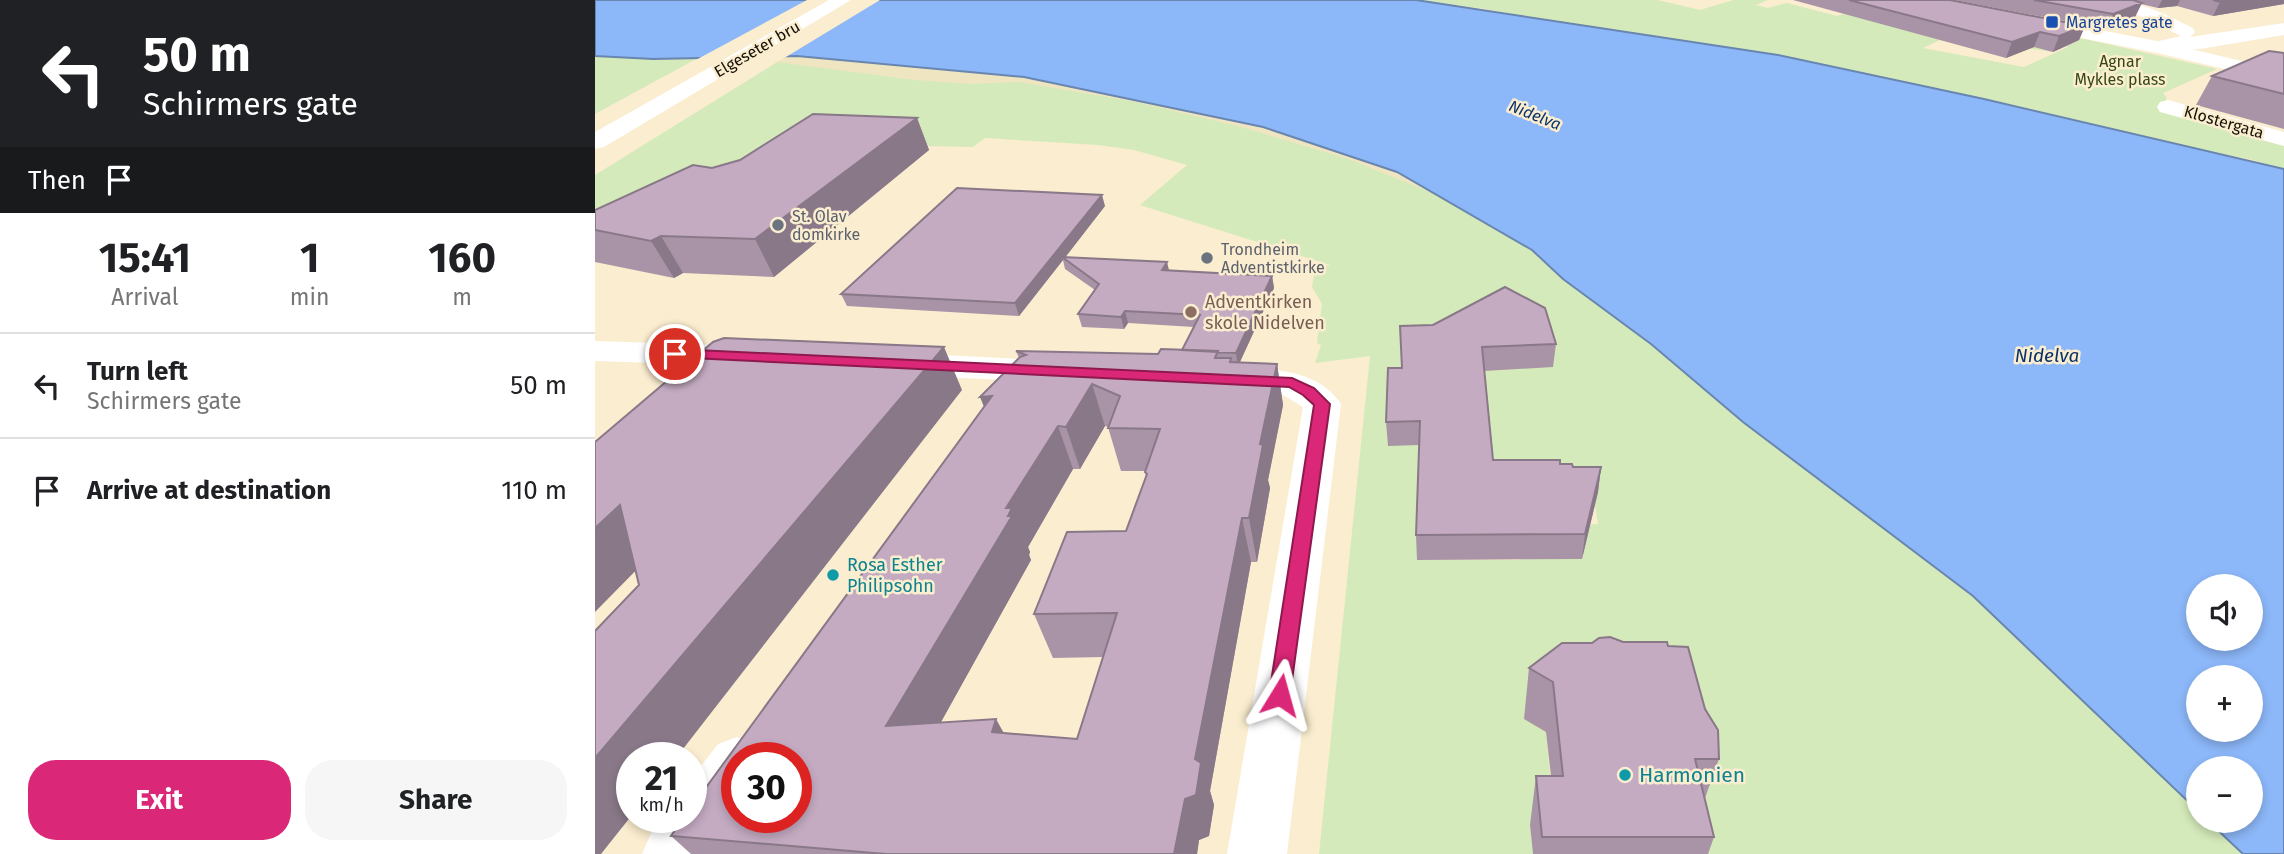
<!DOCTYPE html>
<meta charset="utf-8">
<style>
:root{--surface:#fff;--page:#f6f6f6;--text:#202124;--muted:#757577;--line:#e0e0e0;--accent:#db2777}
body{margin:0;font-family:"Fira Sans",sans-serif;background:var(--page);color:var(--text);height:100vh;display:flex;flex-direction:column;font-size:26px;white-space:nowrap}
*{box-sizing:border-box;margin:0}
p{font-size:23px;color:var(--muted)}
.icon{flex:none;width:38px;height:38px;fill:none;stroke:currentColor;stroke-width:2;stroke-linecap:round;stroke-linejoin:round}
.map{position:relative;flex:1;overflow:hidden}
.drawer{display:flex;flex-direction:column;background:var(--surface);width:595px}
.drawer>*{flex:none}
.guide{background:#202124;color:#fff;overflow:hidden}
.tools{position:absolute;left:1591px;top:574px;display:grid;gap:14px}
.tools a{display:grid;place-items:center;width:77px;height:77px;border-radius:50%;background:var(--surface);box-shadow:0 4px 10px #0003;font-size:35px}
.speed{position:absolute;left:21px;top:742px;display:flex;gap:14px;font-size:35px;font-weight:700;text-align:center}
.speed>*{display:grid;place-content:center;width:91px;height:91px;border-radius:50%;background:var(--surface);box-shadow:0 4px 10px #0003;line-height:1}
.speed small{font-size:18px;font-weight:400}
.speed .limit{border:10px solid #d22;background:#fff;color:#111}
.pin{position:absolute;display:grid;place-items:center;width:60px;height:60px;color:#fff;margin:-30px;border:4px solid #fff;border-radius:50%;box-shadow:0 2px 7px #0007}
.me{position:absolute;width:77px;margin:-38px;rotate:8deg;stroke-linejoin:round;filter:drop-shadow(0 0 5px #0008)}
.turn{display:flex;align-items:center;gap:24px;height:147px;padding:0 28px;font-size:32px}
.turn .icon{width:91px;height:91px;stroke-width:2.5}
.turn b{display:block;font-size:49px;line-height:60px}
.then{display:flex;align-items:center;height:66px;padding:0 28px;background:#0003;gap:14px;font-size:26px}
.eta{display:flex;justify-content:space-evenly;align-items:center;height:119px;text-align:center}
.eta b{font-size:42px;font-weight:700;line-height:49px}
.button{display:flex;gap:14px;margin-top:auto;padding:14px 28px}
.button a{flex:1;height:80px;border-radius:28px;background:var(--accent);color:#fff;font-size:28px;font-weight:700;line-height:80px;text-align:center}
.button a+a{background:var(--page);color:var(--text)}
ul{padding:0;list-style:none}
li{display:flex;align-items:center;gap:21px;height:105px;padding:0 28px;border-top:2px solid var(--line)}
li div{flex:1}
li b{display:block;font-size:26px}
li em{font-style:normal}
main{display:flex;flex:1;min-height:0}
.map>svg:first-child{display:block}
</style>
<main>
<section class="drawer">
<div class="guide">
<div class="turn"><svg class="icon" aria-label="left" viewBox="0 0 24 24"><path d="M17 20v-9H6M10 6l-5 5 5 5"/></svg><div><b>50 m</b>Schirmers gate</div></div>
<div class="then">Then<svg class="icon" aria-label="arrive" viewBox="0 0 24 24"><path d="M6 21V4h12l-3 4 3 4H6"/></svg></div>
</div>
<div class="eta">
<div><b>15:41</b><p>Arrival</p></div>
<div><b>1</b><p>min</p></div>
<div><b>160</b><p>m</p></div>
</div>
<ul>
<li><svg class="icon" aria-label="left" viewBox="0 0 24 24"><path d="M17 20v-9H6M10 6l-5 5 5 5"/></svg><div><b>Turn left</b><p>Schirmers gate</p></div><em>50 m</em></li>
<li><svg class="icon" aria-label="arrive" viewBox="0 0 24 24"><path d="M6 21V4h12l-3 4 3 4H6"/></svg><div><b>Arrive at destination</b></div><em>110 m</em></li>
</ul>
<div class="button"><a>Exit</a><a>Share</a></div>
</section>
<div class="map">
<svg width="1689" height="854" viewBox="0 0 1689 854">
<rect width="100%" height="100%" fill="#fbedcf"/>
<path fill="#d5eaba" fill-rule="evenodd" d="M821 0H1063L1105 10 1138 0H1173L1161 5 1173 8 1192 3 1242 16 1287 2 1490 39 1622 69 1568 93 1572 98 1564 111 1689 146V169L1654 159 891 9ZM1362 32 1408 45 1458 52 1453 42 1473 47 1429 67 1328 48Z
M0 56 103 58 0 114Z
M192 56 429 77 668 127 802 172 937 250 968 279 1056 344 1148 422 1378 596 1603 811V821H1613L1648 854H1094L1084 808 940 725 951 732 960 825H935L938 854H724L775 356 720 363 726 345 722 343 727 304 717 287 720 269 735 265 545 205 592 165 539 150 503 145 390 138 378 147 238 144 0 252V175ZM998 492 1003 524 979 525 926 556V560L822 559Z"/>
<path fill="#efe5c0" d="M192 56 429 77 522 95 668 127 802 172 840 194 756 160 650 128 541 102 425 82 376 84 320 80 182 62Z"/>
<path fill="#8cb7f8" stroke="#6986b0" stroke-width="2" fill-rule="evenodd" d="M0 0H821L1183 55 1389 99 1689 169V854H1648L1613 821H1656V768H1603V811L1378 596 1148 422 1056 344 968 279 937 250 802 172 668 127 429 77 202 56 58 59 0 56ZM1603 586H1656V639H1603ZM1603 677H1656V730H1603Z"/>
<path fill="#fbedcf" d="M212 0H285L186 60 97 62Z"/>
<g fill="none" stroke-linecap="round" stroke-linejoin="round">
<path fill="#fff" fill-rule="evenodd" d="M1503 0C1544 0 1562 10 1598 28L1600 32 1595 37 1689 23V35L1605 49 1555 51 1552 47 1555 43 1586 36 1541 14 1506 4Z
M1573 100 1689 132V146L1565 112 1562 107 1565 102Z
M0 341 155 346 167 349 172 356 167 363 155 366 0 361Z
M306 353 466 361 479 364 484 372 479 380 466 383 306 375 293 372 288 364 293 356Z
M634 368C673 369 721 367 746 404L692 854H632L708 407 683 392 621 387 616 379 621 371Z
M142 737 161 744 168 758H142V810L112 854H47L56 833 68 817H96V779L123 744Z"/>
<path fill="#fff" fill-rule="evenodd" d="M1438 17 1562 41 1689 71V83L1562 53 1431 27 1429 23 1431 19Z"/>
<path fill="#fff" fill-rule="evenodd" d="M234 0H256L9 147 0 149V132Z"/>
</g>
<path fill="#a993a7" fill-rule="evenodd" d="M1198 0H1355L1490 26 1484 40 1458 52 1439 47 1411 58Z
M1359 0H1689V4L1618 16 1582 6 1563 8 1546 4 1540 17 1512 29Z
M1689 53V129L1601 105 1617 76Z
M322 118 334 150 179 277 88 273 79 278 0 262V210L117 168Z
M510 206 470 257 574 270 677 276 679 288 645 362 682 364 688 405 673 480 675 488 662 562H656L615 791 619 805 614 836 604 840 602 854H96L76 836 424 358 421 351 563 354 587 350 599 327 533 323 529 329 487 327 483 314 500 290 470 269 468 260 424 316 252 306 246 294ZM510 426 513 427 526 471H550L551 477 531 531 439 614 458 658 508 657 482 739 409 733 345 723 436 560 434 555 435 552 433 547 478 469H485Z
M838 325 961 344 958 367 889 371 898 460 965 464 978 467H1006L1003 492 987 559 822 560 821 535 824 445 793 446 791 422 807 368Z
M1028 642 1073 646 1124 759 1110 798 1119 837 1113 854H938L935 825 941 776H956L951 732 929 719 934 668 997 643Z"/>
<path fill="#897888" d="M1567 0H1585L1582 6 1563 8Z
M1638 0H1689V4L1618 16 1625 2Z
M1547 3 1540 17 1512 29 1518 14Z
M1490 26 1484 40 1458 52 1464 36Z
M1445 32 1439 47 1411 58 1417 42Z
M322 118 334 150 179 277 160 239Z
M507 195 510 206 469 259 467 257 468 260 424 316 420 303Z
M66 236 88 273 79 278 56 241Z
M572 262 575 274 567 270Z
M677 276 679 288 643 366 641 353Z
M530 311 533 323 529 329 526 317Z
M349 347 367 390 81 758H37V815L6 854H0V758Z
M682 364 688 405 673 480 675 488 662 562 654 518 665 444Z
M497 384 510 426 485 469 471 427Z
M397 396 402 439 385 397Z
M463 426 478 469 433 547 435 552 434 555 436 560 320 769 291 726 411 508Z
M1006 467 1003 492 987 559 990 534Z
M25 505 61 550 0 612V528Z
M647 518 656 562 615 791 619 805 614 836 604 840 602 854H579L590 799 600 759Z
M401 719 425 762 397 732Z"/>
<path fill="#c4abc2" stroke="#897888" stroke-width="2" fill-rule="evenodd" d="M1254 0H1355L1490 26 1464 36 1445 32 1417 42Z
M1439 0H1538L1547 3 1518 14Z
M1618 0H1638L1625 2Z
M1674 51 1689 53V94L1617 76Z
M218 114 322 118 160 239 66 236 56 241 0 230V210L98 165 117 168 145 160Z
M362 188 507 195 420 303 246 294Z
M467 257 572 262 567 270 677 276 641 353 587 350 605 315 530 311 526 317 483 314 504 284Z
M910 287 950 308 961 344 887 347 898 460H965V464H977L978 467H1006L990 534 821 535 825 421 791 422 793 368H807L805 326 838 325Z
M129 338 349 347 0 758V631L44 585 25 505 0 528V442L118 342Z
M566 349 623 351 620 358H636L635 362 682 364 665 444 668 445 654 518H647L600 759 606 763 601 795 590 799 579 854H291L76 836 89 817H96V808L397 396 385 397 425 357 431 355 421 351 563 354ZM497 384 525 396 513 428 565 429 550 472 552 474 531 531 472 532 439 614 522 613 482 739 397 732 401 719 291 726 417 516H413L417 508H411L463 426 471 427ZM142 758H201V817H142Z
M1015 637 1028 642H1072L1073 646 1093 647 1110 709 1123 730 1124 759H1100L1119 837H947L941 776H968L958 682 934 668 967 643H997L1004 638Z"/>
<path fill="#db2777" stroke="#8e194d" stroke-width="2" d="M80 349 697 378 719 388 735 404 695 695 692 702 685 705 677 702 674 695 719 405 708 395 694 387 75 357 73 354Z"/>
<rect fill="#1a4fb4" stroke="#fbedcf" stroke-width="2.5" x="1450" y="15" width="14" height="14" rx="3.5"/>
<g fill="#6b7280" stroke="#fbedcf" stroke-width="2.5">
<circle cx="183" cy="225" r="7"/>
<circle cx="612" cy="258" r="7"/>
</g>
<circle fill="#8d6e63" stroke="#fbedcf" stroke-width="2.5" cx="596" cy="312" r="7"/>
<g fill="#0f9aa8" stroke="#fbedcf" stroke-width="2.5">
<circle cx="238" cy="575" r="7"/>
<circle cx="1030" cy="775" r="7"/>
</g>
<g text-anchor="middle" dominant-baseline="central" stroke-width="5" stroke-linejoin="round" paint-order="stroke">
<g font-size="16" fill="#164399" stroke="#fbedcf" text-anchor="start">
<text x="1471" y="22">Margretes gate</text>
</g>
<g font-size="16" fill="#161207" stroke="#fbedcf">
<text transform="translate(162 49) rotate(-30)">Elgeseter bru</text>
<text transform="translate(1629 122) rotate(16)">Klostergata</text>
</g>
<g font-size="16" fill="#354813" stroke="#fbedcf">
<text x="1525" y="61">Agnar<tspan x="1525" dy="18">Mykles plass</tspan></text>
</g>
<g font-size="16" font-style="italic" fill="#0a336b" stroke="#fbedcf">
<text transform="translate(940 115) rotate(22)">Nidelva</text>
</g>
<g font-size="16" fill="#5b616d" stroke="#fbedcf" text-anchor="start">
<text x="197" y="216">St. Olav<tspan x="197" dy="18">domkirke</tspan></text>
<text x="626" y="249">Trondheim<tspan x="626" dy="18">Adventistkirke</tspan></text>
</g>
<g font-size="18" fill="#785e54" stroke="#fbedcf" text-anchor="start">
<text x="610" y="302">Adventkirken<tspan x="610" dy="21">skole Nidelven</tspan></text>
</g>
<g font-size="18" fill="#0d838f" stroke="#fbedcf" text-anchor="start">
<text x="252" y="565">Rosa Esther<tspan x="252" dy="21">Philipsohn</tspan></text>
</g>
<g font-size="19" font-style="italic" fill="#0a336b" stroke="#fbedcf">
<text x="1452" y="355">Nidelva</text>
</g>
<g font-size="21" fill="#0d838f" stroke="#fbedcf" text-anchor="start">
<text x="1044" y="775">Harmonien</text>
</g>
</g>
</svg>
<div class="tools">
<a><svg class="icon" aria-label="sound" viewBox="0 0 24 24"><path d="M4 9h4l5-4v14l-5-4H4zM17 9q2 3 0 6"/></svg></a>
<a>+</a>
<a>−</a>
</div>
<div class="speed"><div>21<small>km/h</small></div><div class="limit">30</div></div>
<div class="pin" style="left:80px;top:354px;background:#d93025"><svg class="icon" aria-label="arrive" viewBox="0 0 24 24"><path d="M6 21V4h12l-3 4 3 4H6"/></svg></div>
<svg class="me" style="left:685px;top:695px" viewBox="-20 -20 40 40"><path d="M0-17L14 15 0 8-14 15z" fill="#db2777" stroke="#fff" stroke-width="4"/></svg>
</div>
</main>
